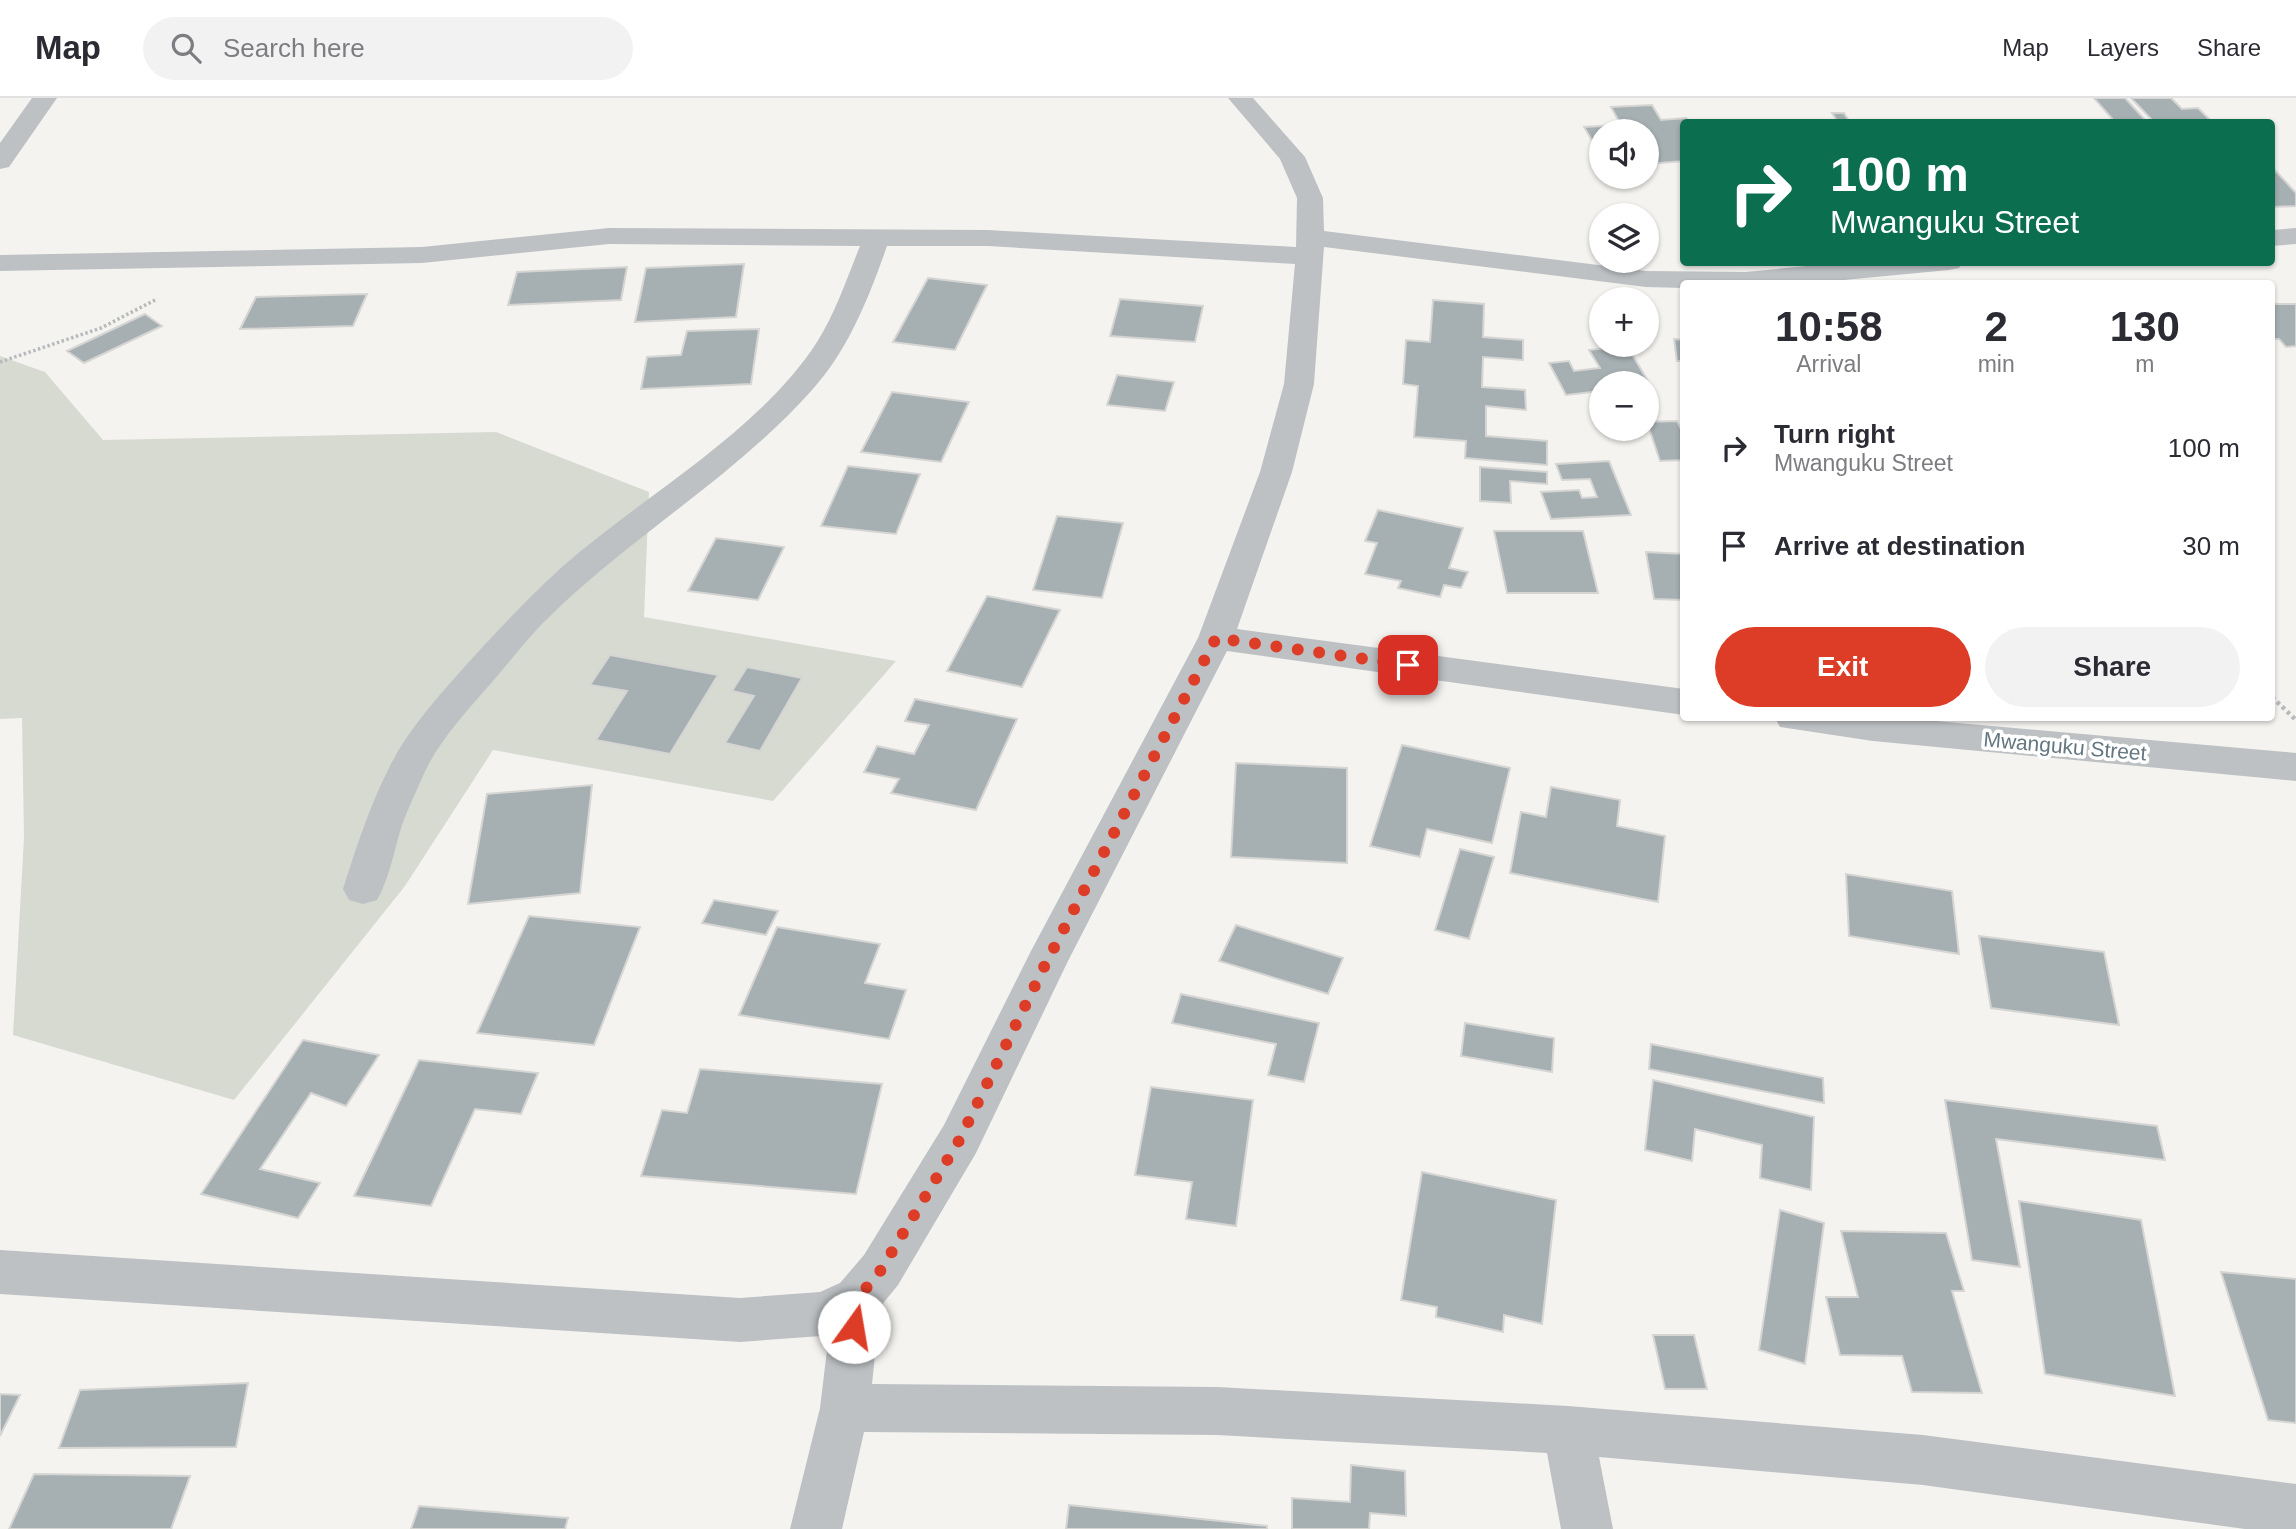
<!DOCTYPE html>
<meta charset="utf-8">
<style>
:root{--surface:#fff;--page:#f2f2f3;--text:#2b2b33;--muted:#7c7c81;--line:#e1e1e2;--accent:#dd3d27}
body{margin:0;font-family:Arial,sans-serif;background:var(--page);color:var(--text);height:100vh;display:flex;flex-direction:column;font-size:26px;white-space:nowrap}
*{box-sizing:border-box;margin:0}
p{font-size:23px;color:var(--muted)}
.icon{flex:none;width:38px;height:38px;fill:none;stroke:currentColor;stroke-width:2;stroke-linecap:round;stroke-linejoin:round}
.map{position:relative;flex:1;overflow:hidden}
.side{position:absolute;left:1680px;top:182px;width:595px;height:441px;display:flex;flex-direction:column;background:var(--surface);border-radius:7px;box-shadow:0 2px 5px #0004}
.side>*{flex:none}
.guide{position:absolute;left:1680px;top:21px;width:595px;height:147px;border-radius:7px;box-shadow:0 2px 5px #0004;background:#0b6e4f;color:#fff;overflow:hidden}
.buttons{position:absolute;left:1589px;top:21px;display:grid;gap:14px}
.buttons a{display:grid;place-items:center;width:70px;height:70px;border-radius:50%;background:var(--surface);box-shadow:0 2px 5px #0004;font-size:35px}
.pin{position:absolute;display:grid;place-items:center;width:60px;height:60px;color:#fff;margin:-30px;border-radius:14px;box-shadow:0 4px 10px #0006}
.me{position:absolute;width:77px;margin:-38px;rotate:13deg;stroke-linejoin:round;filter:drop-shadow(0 0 5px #0008)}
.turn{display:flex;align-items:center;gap:24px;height:147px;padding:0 35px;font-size:32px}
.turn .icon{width:91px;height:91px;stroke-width:2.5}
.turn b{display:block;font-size:49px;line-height:60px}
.eta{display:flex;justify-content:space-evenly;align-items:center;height:119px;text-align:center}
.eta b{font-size:42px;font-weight:700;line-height:49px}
.primary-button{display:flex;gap:14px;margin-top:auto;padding:14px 35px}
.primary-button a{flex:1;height:80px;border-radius:42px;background:var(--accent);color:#fff;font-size:28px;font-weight:700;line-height:80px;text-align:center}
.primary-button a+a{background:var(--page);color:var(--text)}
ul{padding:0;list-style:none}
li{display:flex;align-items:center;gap:21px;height:98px;padding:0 35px}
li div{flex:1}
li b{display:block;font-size:26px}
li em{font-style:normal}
header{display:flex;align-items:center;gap:42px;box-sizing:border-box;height:98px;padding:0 35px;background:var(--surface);border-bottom:2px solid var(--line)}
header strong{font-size:33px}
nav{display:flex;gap:38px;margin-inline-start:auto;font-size:24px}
.search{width:490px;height:63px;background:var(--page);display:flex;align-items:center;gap:18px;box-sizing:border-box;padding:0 24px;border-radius:38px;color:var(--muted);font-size:26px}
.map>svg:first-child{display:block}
</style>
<header>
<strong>Map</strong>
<div class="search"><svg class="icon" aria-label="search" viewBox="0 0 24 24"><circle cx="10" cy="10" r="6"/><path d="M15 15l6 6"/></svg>Search here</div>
<nav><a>Map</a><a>Layers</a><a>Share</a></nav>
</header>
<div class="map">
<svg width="2296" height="1431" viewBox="0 0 2296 1431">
<rect width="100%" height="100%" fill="#f4f3f0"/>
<path fill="#d6dad1" d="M0 258 45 274 103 342 496 334 649 394 644 519 896 563 773 703 493 652 405 788 234 1002 13 937 24 739 22 620 0 621Z"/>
<path fill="#a6afb2" stroke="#d5d5d3" stroke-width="2" d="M2094 0H2125L2147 24H2115Z
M2131 0H2171L2182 11 2198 10 2212 24H2154Z
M1652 7 1661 22 1686 20 1689 24H1684V63L1647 66V33H1601V54H1599L1584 29 1621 27 1611 9Z
M1832 15H1844L1849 23 1856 24H1838Z
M2272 69 2296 95V108L2272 109Z
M744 166 736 219 635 224 646 170Z
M627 169 621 202 508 207 517 174Z
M928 180 987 187 955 252 893 244Z
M367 196 353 228 240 231 256 199Z
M1120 201 1203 208 1195 244 1110 238Z
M1433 202 1484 206 1483 239 1523 242V262L1483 259 1482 289 1525 292 1526 312 1486 308V338L1547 343V367L1465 360 1466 343 1414 339 1418 288 1403 286 1406 242 1430 244Z
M2272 206H2296V248L2286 249 2279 241H2272Z
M145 216 162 228 84 265 67 253Z
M759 231 751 286 641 291 647 259 681 257 687 233Z
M1674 241 1684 242V263H1677Z
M1627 248 1651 288 1647 289V285H1601V293L1566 297 1549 265 1569 263 1574 273 1600 270 1589 252Z
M1117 277 1174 284 1165 313 1107 307Z
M892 294 969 304 941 364 861 354Z
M1677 323 1684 337V362L1660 363 1647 324Z
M1609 363 1631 417 1551 421 1541 394 1579 392 1582 400 1597 399 1590 381 1562 382 1556 366Z
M848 368 920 376 896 436 821 428Z
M1480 369 1547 374V386L1510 383 1511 405 1480 403Z
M1378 412 1463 430 1449 470 1468 474 1461 490 1444 487 1440 499 1398 490 1401 483 1365 476 1377 445 1365 443Z
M1057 418 1123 425 1102 500 1033 492Z
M1494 433H1583L1598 495H1507Z
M716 440 784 449 758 502 688 493Z
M1646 454 1684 456V502L1654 501Z
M987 498 1060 512 1022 589 947 573Z
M610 557 718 577 670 656 596 642 627 593 590 587Z
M747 569 802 580 760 653 725 645 754 598 732 593Z
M915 601 1017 621 976 712 891 695 899 681 864 674 877 648 914 656 929 627 905 623Z
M1402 647 1510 670 1492 745 1427 731 1420 759 1370 748Z
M1236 665 1347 670V765L1231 759Z
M592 687 580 795 468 806 487 696Z
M1551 689 1620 702 1617 728 1665 738 1658 804 1510 775 1521 714 1546 719Z
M1460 751 1494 759 1469 841 1435 832Z
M1846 776 1952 793 1959 856 1849 838Z
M714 802 778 813 766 837 702 825Z
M529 818 640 829 594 947 477 935Z
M1236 827 1343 860 1328 896 1219 863Z
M777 829 880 846 865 885 906 892 889 941 739 917Z
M1979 838 2104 854 2119 927 1991 910Z
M1181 896 1319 925 1304 984 1268 977 1276 946 1172 925Z
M1465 925 1554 940 1552 974 1461 958Z
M303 942 379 957 346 1008 311 995 260 1071 320 1085 298 1120 201 1096Z
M1651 946 1823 980 1824 1005 1649 971Z
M419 962 538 975 521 1016 475 1011 431 1108 354 1098Z
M700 971 882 986 856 1096 641 1078 662 1012 687 1015Z
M1653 982 1814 1019 1811 1092 1760 1080 1762 1047 1695 1031 1692 1063 1645 1052Z
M1151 989 1253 1002 1236 1128 1186 1121 1192 1084 1135 1077Z
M1945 1002 2157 1028 2165 1062 1996 1041 2020 1169 1972 1162Z
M1422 1074 1556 1102 1542 1226 1504 1217 1503 1234 1436 1219 1437 1209 1401 1202Z
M2019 1103 2141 1122 2175 1298 2045 1276Z
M1780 1112 1824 1125 1805 1266 1759 1252Z
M1841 1133 1946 1135 1964 1193H1952L1982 1295 1912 1294 1902 1258 1840 1257 1826 1199H1858Z
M2221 1174 2296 1181V1325L2268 1322Z
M1653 1237H1694L1707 1291H1665Z
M248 1285 236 1349 59 1350 80 1292Z
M0 1296 20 1297 0 1338Z
M1351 1367 1405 1373 1406 1418 1370 1415 1369 1431H1292V1400L1350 1404Z
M34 1376 190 1378 171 1431H9Z
M1069 1407 1267 1428V1431H1066Z
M419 1408 568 1420 565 1431H411Z"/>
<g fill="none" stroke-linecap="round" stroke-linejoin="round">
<path stroke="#b7babc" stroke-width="3.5" stroke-dasharray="2.5 2.5" stroke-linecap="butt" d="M0 264 101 230 157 201"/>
<path stroke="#b7babc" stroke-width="4.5" stroke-dasharray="3.5 3.5" stroke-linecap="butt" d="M2272 599 2296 622"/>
<path fill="#bdc1c4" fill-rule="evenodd" d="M32 0H57L9 69 0 71V45Z
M1228 0H1253L1305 59 1323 100 1324 133 1646 173 1746 174 1848 164H1963L1959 170 1949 172 1802 186H1684V190L1646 189 1324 149 1314 286 1292 374 1237 531 1684 591V617L1227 553 1067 865 976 1055 898 1187 880 1209 872 1286 1217 1289 1568 1308 1923 1337 2296 1386V1431H2245L1923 1387 1599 1359 1613 1431H1561L1547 1355 1217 1337 864 1334 842 1431H790L820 1310 829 1235 821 1238 740 1244 0 1196V1152L740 1200 820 1194 840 1185 864 1157 944 1027 1031 853 1198 540 1260 374 1284 286 1295 166 988 148H887C869 199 849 251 812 292 732 382 624 442 540 528 523 546 508 566 492 584 467 613 438 643 423 678 416 694 408 710 402 727 394 752 390 779 377 802L363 806 349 802 343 791C356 750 369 710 388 672 407 632 438 599 467 566 498 532 529 499 563 468 643 398 759 334 817 244 836 214 847 180 860 148L609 146 422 165 0 173V157L422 149 609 130 988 132 1296 149 1297 100 1280 61Z
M2296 130V146L2272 148V132Z
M1775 620H1902L2296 655V683L1873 643 1780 629Z"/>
</g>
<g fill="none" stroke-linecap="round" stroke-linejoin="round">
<path stroke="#dd3d27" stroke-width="12" stroke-dasharray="0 21.6" d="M854 1229 857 1201 881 1172 960 1041 1046 865 1216 540 1408 567"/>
</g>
<g text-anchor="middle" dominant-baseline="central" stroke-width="7" stroke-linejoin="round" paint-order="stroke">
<g font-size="21" fill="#647680" stroke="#fff">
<text transform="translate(2065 648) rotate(5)">Mwanguku Street</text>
</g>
</g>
</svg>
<div class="buttons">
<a><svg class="icon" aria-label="sound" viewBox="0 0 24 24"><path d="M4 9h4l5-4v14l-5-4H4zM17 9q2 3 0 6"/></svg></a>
<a><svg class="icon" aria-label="layers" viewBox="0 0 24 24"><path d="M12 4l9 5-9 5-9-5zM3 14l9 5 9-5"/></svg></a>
<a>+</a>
<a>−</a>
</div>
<div class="pin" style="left:1408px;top:567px;background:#d93025"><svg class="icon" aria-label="arrive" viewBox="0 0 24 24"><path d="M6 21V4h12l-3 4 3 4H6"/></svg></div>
<svg class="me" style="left:854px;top:1229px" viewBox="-20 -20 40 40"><circle r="19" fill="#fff"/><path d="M0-13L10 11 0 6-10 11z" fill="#dd3d27"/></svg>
<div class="guide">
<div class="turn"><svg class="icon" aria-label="right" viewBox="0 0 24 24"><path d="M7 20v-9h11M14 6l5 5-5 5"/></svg><div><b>100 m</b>Mwanguku Street</div></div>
</div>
<section class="side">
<div class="eta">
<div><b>10:58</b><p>Arrival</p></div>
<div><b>2</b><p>min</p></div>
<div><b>130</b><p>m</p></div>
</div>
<ul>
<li><svg class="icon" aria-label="right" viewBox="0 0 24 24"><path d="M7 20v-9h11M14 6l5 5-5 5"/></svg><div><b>Turn right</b><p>Mwanguku Street</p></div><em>100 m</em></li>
<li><svg class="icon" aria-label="arrive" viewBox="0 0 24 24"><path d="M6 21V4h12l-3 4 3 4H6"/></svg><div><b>Arrive at destination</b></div><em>30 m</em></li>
</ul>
<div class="primary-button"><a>Exit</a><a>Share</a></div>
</section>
</div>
